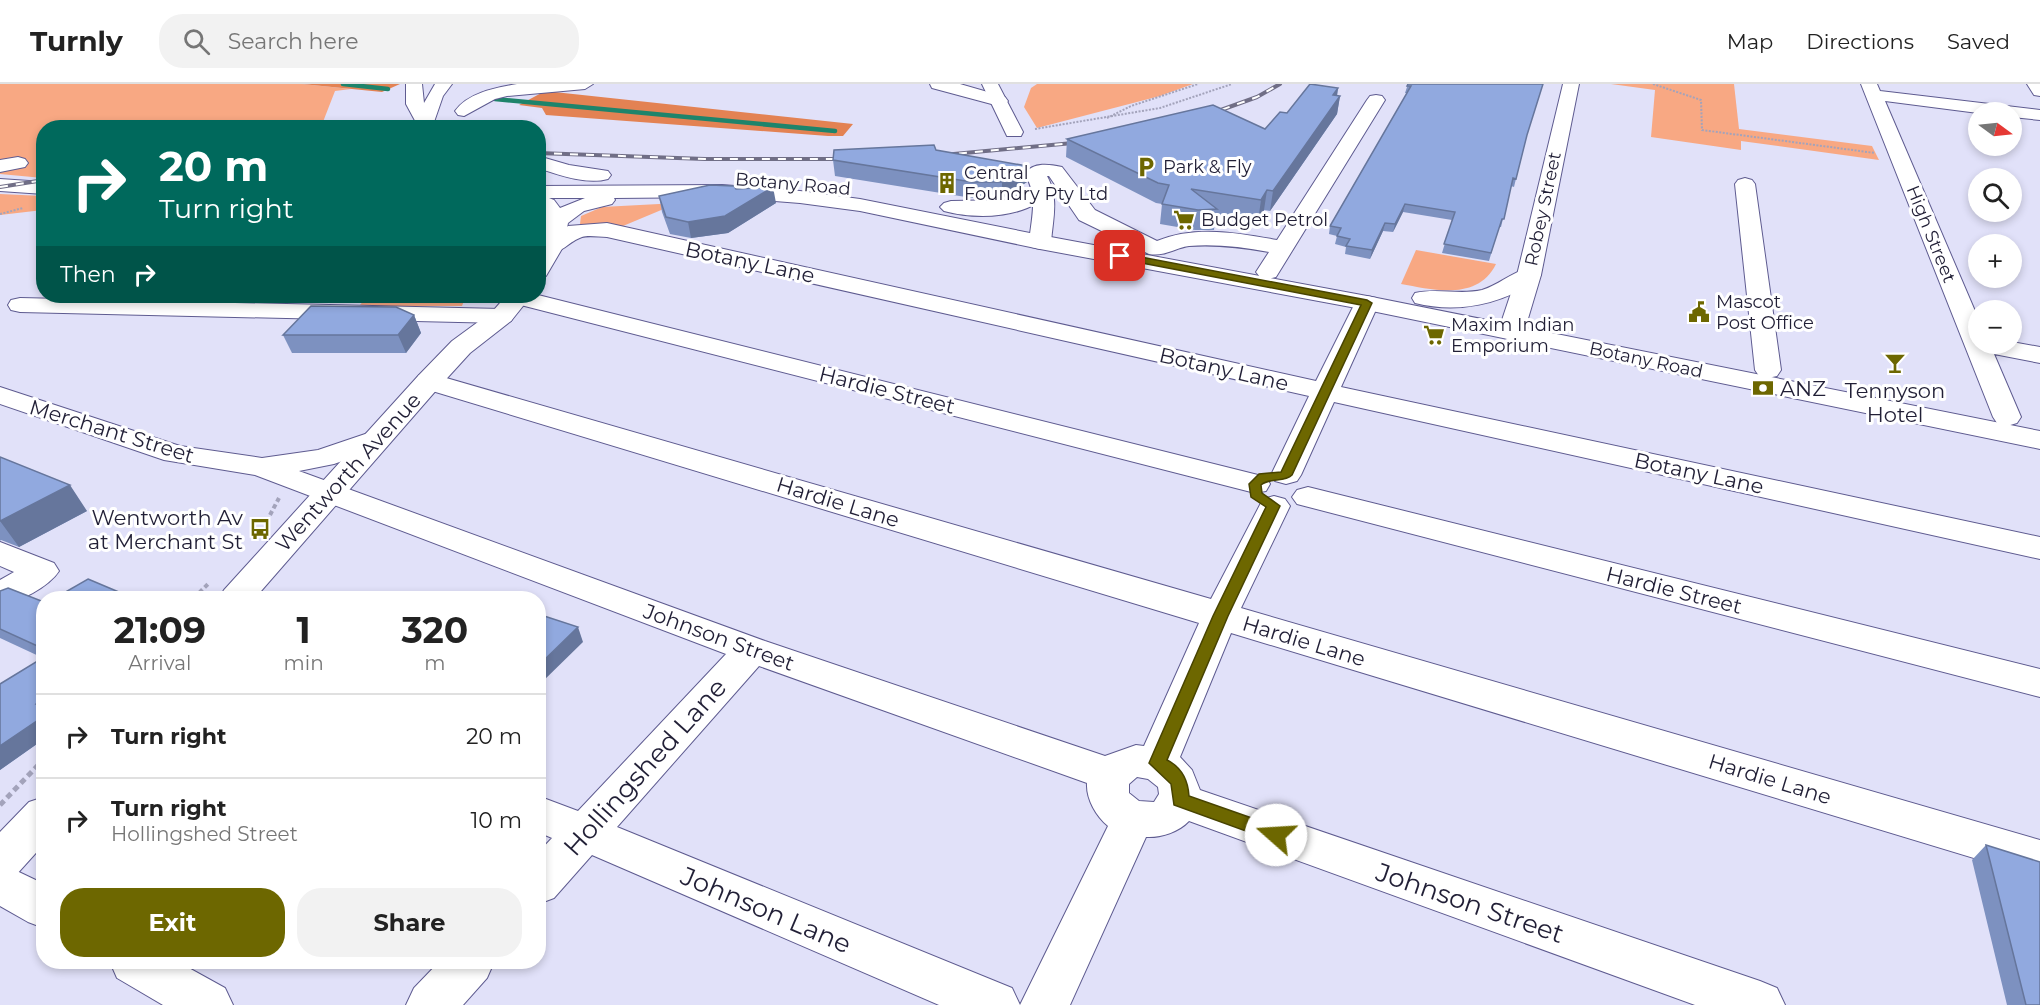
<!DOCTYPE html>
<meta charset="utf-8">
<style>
:root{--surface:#fff;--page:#f2f2f2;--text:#222;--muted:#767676;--line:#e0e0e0;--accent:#6d6700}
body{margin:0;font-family:Montserrat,sans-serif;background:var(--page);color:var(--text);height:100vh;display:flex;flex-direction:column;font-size:22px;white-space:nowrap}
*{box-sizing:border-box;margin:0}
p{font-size:20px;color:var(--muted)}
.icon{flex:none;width:33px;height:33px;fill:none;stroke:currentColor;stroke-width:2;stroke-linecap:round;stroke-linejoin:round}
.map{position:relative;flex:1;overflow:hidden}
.sheet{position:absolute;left:36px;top:507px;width:510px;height:378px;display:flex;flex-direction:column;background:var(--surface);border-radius:24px;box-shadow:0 3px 9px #0003}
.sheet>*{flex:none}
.top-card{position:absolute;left:36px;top:36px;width:510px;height:183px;border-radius:24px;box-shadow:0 3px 9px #0003;background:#00695c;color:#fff;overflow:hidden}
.needle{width:39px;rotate:105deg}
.controls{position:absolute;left:1968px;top:18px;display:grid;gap:12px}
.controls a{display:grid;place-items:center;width:54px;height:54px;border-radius:50%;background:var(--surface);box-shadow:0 3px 9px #0003;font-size:30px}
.pin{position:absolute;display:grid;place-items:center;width:51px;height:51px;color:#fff;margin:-26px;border-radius:12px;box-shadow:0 3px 9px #0006}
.me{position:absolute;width:66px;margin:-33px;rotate:289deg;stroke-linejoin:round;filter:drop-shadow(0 0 4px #0008)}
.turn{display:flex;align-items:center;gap:21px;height:126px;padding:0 24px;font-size:27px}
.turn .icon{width:78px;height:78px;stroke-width:2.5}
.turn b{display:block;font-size:42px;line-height:51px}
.then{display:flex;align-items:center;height:57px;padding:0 24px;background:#0003;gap:12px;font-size:22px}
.eta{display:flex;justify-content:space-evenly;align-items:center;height:102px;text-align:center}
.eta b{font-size:36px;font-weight:700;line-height:42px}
.cta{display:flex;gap:12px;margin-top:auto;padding:12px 24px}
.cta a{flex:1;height:69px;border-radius:24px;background:var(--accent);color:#fff;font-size:24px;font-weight:700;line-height:69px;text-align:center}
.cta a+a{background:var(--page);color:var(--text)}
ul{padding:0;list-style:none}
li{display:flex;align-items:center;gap:18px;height:84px;padding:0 24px;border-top:2px solid var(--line)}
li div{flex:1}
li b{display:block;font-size:22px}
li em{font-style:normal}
header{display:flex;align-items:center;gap:36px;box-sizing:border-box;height:84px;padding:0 30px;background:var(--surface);border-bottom:2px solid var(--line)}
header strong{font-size:28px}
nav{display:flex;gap:33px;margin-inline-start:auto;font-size:21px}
.search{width:420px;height:54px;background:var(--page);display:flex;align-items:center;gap:15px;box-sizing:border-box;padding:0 21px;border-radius:24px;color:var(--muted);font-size:22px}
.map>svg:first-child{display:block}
</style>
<header>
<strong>Turnly</strong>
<div class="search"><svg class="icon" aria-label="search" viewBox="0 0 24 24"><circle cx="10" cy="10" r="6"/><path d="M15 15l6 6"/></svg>Search here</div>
<nav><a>Map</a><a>Directions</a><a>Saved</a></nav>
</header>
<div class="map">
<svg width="2040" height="921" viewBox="0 0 2040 921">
<rect width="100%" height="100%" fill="#e1e1f9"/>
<path fill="#f8a883" d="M0 0H302L351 5 335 7 321 43 44 44 43 94 0 90Z
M1037 0H1193L1160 12 1037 44 1024 23 1031 4Z
M1611 0H1734L1739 45 1872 62 1879 76 1741 57V66L1651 53 1655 6Z
M0 110 43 112V126L0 131Z
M678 119 623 142 621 145 580 140 581 132 602 123Z
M1416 166 1496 180C1478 217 1434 206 1401 200Z
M368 212H466L462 222H359Z"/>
<path fill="#e38253" d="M302 0H400L382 8Z
M545 7 853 40 843 52H828L546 31 542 24 519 21Z"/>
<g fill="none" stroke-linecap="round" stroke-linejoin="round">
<path stroke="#1e846b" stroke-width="4.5" d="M343 0 388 5
M495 15 835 47"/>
<defs>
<path id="minor" d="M982 0H998L1023 48 1021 52H1007Z
M1563 0H1579L1541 191 1524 248 1520 253 1511 256 1502 253 1498 248 1517 191Z
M1861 0H1877L1880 7 2040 26V36L2012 33V28L1978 29 1885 17 1978 234V260L2012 258 2040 263V279L1994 270 2021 333 2017 339 2007 342 1997 339 1993 333Z
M2027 0H2040V12L2034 11Z
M1376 11 1382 12 1385 16 1276 193 1268 195 1260 193 1256 188 1269 168C1242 163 1216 160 1189 162 1175 164 1164 173 1149 170L1079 136 1049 92H1047C1059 114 1053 134 1051 158L1048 163 1040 165 1032 163 1029 158C1032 131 1038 114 1025 89 1034 78 1049 80 1062 83L1095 126 1157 157C1195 141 1239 149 1277 156L1367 16 1370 12Z
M18 73 25 75 28 79 25 83 0 88V76Z
M1745 94 1752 96 1755 100 1781 286 1777 292 1768 294 1759 292 1755 286 1735 100 1738 96Z
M607 139 1316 297 1355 219 1358 214 1367 212 1376 214 1379 219 1341 303 2040 453V475L1334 318 1301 391 1297 397 1286 400 1275 397 1271 391 1309 312 607 153C599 153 589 151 582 153 567 158 563 171 546 167L543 162 568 142Z
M538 211 1266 393 1270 400 1266 407 1255 409 509 218 506 213Z
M20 214 502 225 511 227 514 232 511 237 502 239 20 228 11 226 8 221 11 216Z
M429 289 1211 515 1263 415 1274 412 1285 415 1290 422 1241 524 2040 756V794L1231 549 1180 673 1192 686 1200 706 1760 897 1777 904 1785 921H1695L1189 737C1179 748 1160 754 1146 753L1070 921H1020L1108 742C1096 732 1086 715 1087 699L759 582 617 743 1012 904 1020 921H939L592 771 554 814 538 820V769L552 754 538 748V712L578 727 726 570 255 391 164 376 0 320V303L180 362 262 374 318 366 377 346 387 349 392 355 387 361 334 380 299 387 765 557 1105 672 1136 661 1144 662 1199 539 419 303 415 297 419 291ZM1137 693 1148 695 1158 703 1159 710 1154 718 1139 717 1129 709V700Z
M1308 403 2040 585V613L1297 420 1292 413 1297 406Z
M0 458 54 479 59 487C48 504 19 517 0 523V496L14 488 0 482Z
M0 779 44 800V844L28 838 0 822Z
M110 878H178L225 904 233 921H163L117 894Z
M439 878H494L487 894 463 921H406L414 904Z"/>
<path id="major" d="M406 0H422L424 19 435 0H452L443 12 434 38 437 44H419L406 20Z
M517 0H593L585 5 507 12 495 15 464 32 458 31 455 27C469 8 496 4 517 0Z
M930 0H960L1005 13 1008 17 1005 21 999 22 932 4Z
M538 72 569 81 608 87 611 91 608 95C586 101 559 91 538 84Z
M0 95 44 98V110L0 107Z
M1043 98 1050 100 1053 104C1032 135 977 136 944 127L940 123 944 119 951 117 1009 116Z
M722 101 800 107 860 115 1040 151 1367 212 2040 347V365L1367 226 1040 165 860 127 800 119 722 113 614 114 615 116 612 120 584 127 568 139 563 163 546 192 538 194V167L544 146 538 117 545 114H538V102ZM549 114H585L560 124 554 116Z
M1529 184 1537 186 1541 191 1537 196C1502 220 1458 230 1415 219L1412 214 1415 209C1437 204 1460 211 1482 206 1499 201 1512 188 1529 184Z
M506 212H531L511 237 470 269 439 303 255 514H219L224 506 419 291 452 257 493 227Z
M44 713V760L16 791 0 797V748L29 718Z"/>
</defs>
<use href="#minor" stroke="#5e5b90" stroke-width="2"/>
<use href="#major" stroke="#5e5b90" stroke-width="2"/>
<path stroke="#a3a3bb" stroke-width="2" stroke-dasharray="2 1.5" stroke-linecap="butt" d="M1653 0 1701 16 1702 46 1875 69
M1107 34 1131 22 1198 0
M1035 45 1160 24 1232 0
M0 130 23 124"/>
<path stroke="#a3a3bb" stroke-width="4" stroke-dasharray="4.5 3" stroke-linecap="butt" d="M270 431 279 414
M194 514 209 499"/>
<path stroke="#a3a3bb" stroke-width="5" stroke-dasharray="6 4" stroke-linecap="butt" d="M0 721 44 675"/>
<use href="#minor" fill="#fff" fill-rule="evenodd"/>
<use href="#major" fill="#fff" fill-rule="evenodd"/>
<defs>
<path id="rail" d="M1207 31 1257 13 1280 0
M538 69 705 75H850
M943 71 1084 58
M0 103 44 96"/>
</defs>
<use href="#rail" stroke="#706e86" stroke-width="4"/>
<use href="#rail" stroke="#fff" stroke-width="2" stroke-dasharray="8" stroke-linecap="butt"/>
</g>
<path fill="#7d91c0" d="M1408 0 1526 53 1514 103 1511 102 1501 143H1499L1489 177 1442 169 1452 136 1403 128 1393 148 1383 147 1370 175 1345 170 1346 163 1335 160 1337 152 1329 150 1330 142 1407 9H1405Z
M1338 4 1337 12H1340L1337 30 1270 127 1264 126 1258 137 1216 130 1214 146H1195L1160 140 1162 120 1156 119 1066 73 1067 55 1265 45 1287 29Z
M936 66 1027 98 1002 114H972L835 92 833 76Z
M736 105 776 119 728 149 691 154 670 150 662 128 659 112Z
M414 231 421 249 406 269H292L283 251Z
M0 373 87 427 19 463 1 456 0 457Z
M0 507 44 518V655L0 686V600L43 574 0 554Z
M1986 761 2040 921H2007L1972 776Z"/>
<path fill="#66769c" d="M1338 4 1336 18 1340 12 1337 30 1270 127 1273 107Z
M1027 82V98L1002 114V98Z
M773 103 776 119 728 149 691 154 688 138Z
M1267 106 1264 126 1258 137 1261 116Z
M1405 120 1403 128 1393 148 1395 140Z
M1385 139 1383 147 1370 175 1372 166Z
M414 231 421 249 406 269 398 251Z
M70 401 87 427 19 463 0 437Z
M578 543 583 558 538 602V582Z
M44 614V628L36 620Z
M44 632V655L0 686V662Z"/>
<path fill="#91a9df" stroke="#66769c" stroke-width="1.5" d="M1310 0 1338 4 1333 11 1340 12 1273 107 1267 106 1261 116 1191 105 1217 125 1198 126 1162 120 1169 101 1158 99 1067 55 1213 21 1265 45 1280 28 1287 29Z
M1408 0H1543L1527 51 1516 95 1513 94 1504 135H1502L1491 169 1444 160 1455 128 1405 120 1395 140 1385 139 1372 166 1346 162 1350 155 1337 152 1341 144 1330 142 1411 2H1407Z
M934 61 936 66 1027 82 1002 98H972L833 76 834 66Z
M710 101 734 102 736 105 773 103 725 132 688 138 666 133 659 112Z
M311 222 396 223 414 231 398 251H283Z
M0 373 70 401 0 437Z
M88 495 133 514H55Z
M8 504 44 518V565L0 545V507Z
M538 530 578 543 538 582Z
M44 573V614L36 620 44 624V632L0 662V600Z
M1986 761 2040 778V921H2026Z"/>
<path fill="#6d6700" stroke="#474300" stroke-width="1.5" d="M1120 169 1367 216 1372 219 1292 391C1284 399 1270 393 1261 401L1262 409 1280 422 1228 532 1167 676C1181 683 1188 696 1189 712L1283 745 1285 751 1283 756 1276 758 1174 721 1171 700 1149 679 1213 532 1266 423 1251 413 1249 400 1259 390 1281 388 1361 221 1116 174 1115 172Z"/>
<defs>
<symbol id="parking-bare" viewBox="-9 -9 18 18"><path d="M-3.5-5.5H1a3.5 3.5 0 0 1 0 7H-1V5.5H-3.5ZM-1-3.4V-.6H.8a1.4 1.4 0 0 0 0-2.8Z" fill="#6d6700" stroke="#fff" stroke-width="2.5" paint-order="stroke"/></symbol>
<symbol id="building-bare" viewBox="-9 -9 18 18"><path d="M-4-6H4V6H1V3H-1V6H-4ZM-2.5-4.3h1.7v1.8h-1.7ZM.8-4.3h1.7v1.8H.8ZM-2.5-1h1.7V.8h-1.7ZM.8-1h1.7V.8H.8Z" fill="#6d6700" stroke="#fff" stroke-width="2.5" paint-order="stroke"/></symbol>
<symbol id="supermarket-bare" viewBox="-9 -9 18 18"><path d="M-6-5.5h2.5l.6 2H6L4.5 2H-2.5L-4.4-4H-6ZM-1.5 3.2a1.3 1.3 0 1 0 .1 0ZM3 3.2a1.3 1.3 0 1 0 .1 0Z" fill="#6d6700" stroke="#fff" stroke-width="2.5" paint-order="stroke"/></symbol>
<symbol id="civic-bare" viewBox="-9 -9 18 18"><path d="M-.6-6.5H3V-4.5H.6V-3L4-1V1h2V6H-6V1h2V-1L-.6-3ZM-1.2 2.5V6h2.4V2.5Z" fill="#6d6700" stroke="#fff" stroke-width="2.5" paint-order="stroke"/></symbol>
<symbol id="bar-bare" viewBox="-9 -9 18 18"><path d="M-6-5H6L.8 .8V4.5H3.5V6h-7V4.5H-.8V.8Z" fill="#6d6700" stroke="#fff" stroke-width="2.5" paint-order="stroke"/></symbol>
<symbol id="bank-bare" viewBox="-9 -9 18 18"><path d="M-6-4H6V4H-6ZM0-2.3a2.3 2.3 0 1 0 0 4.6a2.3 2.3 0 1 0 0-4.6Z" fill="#6d6700" stroke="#fff" stroke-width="2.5" paint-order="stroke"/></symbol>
<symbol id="bus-bare" viewBox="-9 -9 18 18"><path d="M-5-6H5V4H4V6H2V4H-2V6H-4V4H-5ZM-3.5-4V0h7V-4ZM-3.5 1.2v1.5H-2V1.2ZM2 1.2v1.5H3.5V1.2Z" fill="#6d6700" stroke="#fff" stroke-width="2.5" paint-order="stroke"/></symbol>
</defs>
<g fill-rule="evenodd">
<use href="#parking-bare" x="1131" y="68" width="30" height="30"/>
<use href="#building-bare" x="932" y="84" width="30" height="30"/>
<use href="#supermarket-bare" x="1169" y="121" width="30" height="30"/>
<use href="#civic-bare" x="1684" y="213" width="30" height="30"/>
<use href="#supermarket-bare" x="1419" y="236" width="30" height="30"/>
<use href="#bar-bare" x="1880" y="264" width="30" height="30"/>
<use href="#bank-bare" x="1748" y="289" width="30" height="30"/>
<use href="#bus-bare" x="245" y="430" width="30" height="30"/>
</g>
<g text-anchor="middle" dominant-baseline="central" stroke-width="6" stroke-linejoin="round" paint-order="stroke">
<g font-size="18" fill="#211f36" stroke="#fff" text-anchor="start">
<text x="1163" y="83">Park &amp; Fly</text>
<text x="964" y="89">Central<tspan x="964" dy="21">Foundry Pty Ltd</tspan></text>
<text x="1201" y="136">Budget Petrol</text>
<text x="1716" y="218">Mascot<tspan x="1716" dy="21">Post Office</tspan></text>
<text x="1451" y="241">Maxim Indian<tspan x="1451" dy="21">Emporium</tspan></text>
</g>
<g font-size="18" fill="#211f36" stroke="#fff">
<text transform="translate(793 100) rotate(5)">Botany Road</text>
<text transform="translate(1543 125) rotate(-78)">Robey Street</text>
<text transform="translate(1931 150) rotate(68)">High Street</text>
<text transform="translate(1646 276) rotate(12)">Botany Road</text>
</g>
<g font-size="21" fill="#211f36" stroke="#fff">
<text transform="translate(750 178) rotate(12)">Botany Lane</text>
<text transform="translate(1224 285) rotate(13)">Botany Lane</text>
<text transform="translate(887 306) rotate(14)">Hardie Street</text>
<text transform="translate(112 347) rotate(17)">Merchant Street</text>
<text transform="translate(348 388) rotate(-48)">Wentworth Avenue</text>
<text transform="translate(1699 389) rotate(12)">Botany Lane</text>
<text transform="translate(838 418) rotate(17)">Hardie Lane</text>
<text transform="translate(1674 506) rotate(14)">Hardie Street</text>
<text transform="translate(719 553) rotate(20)">Johnson Street</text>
<text transform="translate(1304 557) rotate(17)">Hardie Lane</text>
<text transform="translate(1770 695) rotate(17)">Hardie Lane</text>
</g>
<g font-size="21" fill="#211f36" stroke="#fff" text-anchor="start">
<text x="1780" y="304">ANZ</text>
<text x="1895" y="306" text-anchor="middle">Tennyson<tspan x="1895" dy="24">Hotel</tspan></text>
<text x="243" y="433" text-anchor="end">Wentworth Av<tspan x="243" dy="24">at Merchant St</tspan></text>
</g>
<g font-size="26" fill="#211f36" stroke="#fff">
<text transform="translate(645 683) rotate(-48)">Hollingshed Lane</text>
<text transform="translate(1470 819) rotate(19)">Johnson Street</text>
<text transform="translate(766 826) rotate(23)">Johnson Lane</text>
</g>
</g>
</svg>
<div class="controls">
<a><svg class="needle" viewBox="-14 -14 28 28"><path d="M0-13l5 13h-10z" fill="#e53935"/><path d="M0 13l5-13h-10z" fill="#767676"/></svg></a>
<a><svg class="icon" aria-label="search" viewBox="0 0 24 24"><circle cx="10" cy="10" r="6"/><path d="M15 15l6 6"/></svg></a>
<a>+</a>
<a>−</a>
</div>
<div class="pin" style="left:1120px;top:172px;background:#d93025"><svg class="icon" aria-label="arrive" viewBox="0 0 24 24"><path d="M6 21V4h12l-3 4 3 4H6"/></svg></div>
<svg class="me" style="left:1276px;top:751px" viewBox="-20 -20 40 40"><circle r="19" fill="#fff"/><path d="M0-13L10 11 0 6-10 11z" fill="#6d6700"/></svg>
<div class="top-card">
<div class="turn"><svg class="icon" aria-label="right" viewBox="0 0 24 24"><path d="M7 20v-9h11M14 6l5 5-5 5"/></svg><div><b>20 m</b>Turn right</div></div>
<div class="then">Then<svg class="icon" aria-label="right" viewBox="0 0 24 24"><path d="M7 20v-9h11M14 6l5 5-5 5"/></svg></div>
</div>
<section class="sheet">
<div class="eta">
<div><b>21:09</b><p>Arrival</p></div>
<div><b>1</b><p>min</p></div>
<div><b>320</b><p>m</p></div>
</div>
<ul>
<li><svg class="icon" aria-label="right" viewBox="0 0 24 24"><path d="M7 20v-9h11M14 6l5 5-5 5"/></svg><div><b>Turn right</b></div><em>20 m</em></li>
<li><svg class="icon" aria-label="right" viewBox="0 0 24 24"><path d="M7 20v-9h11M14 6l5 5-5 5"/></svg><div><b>Turn right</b><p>Hollingshed Street</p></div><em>10 m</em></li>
</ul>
<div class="cta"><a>Exit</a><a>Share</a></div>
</section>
</div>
